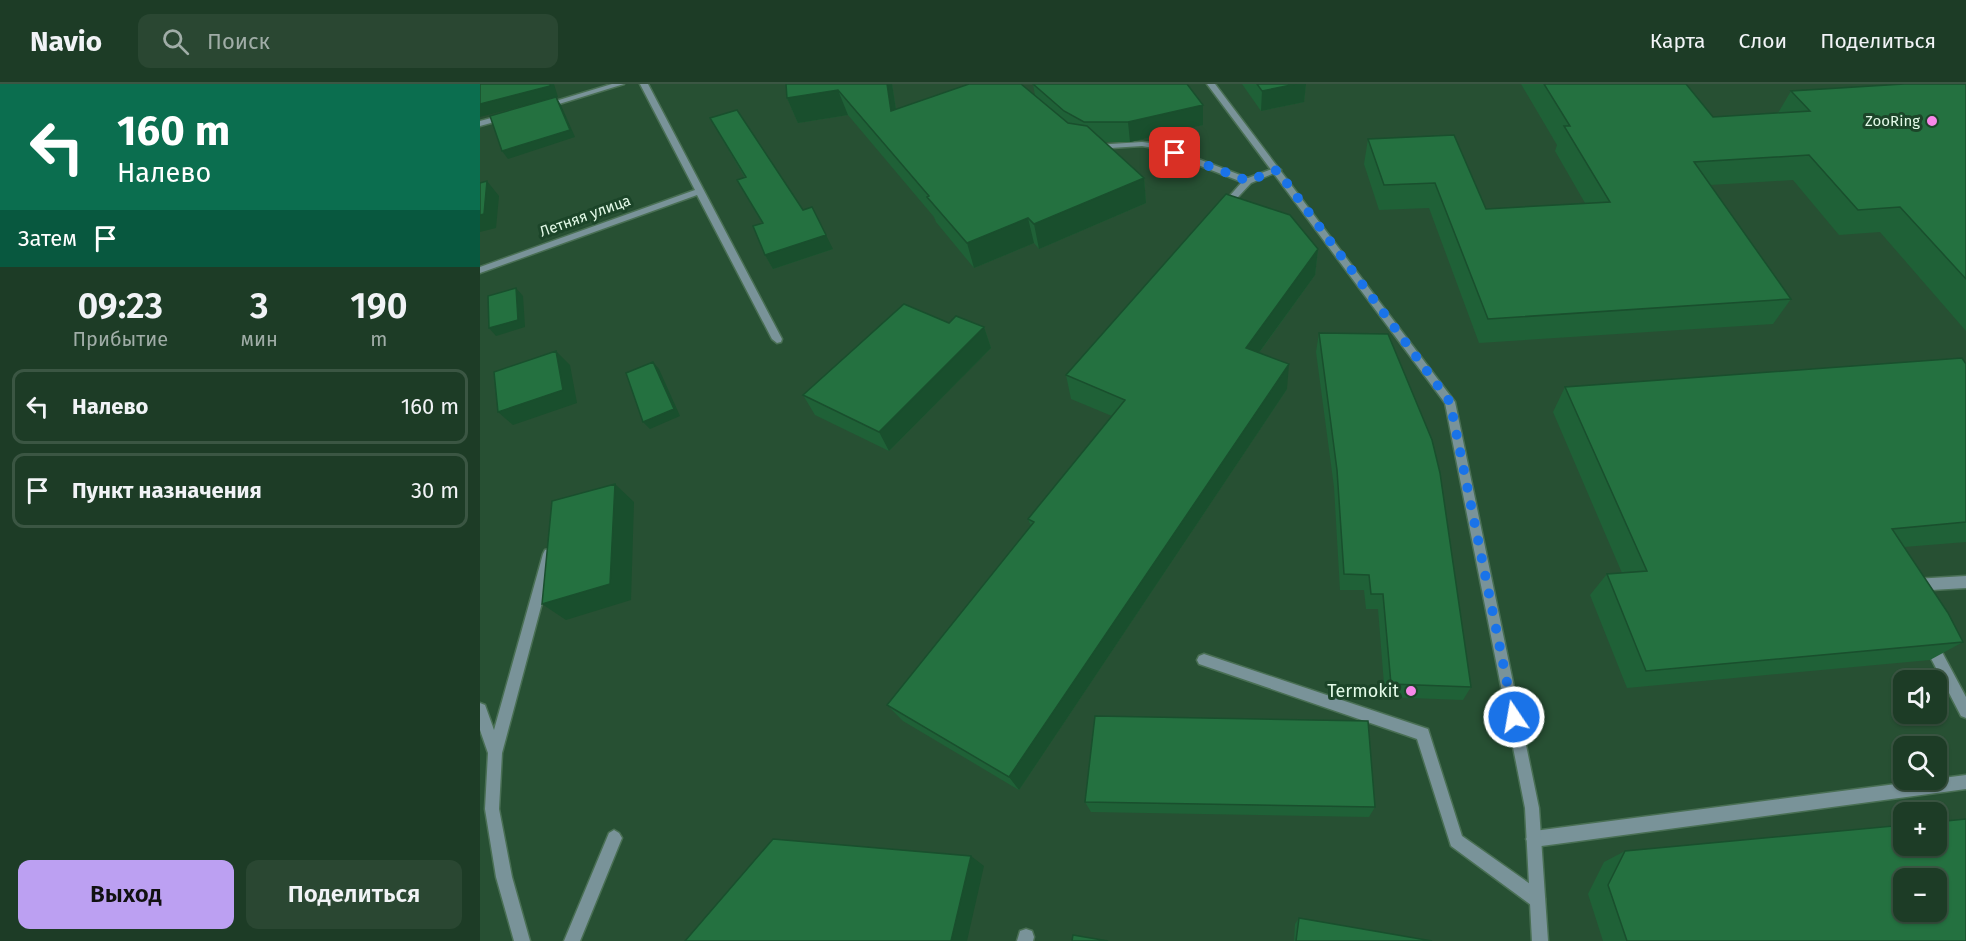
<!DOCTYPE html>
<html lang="ru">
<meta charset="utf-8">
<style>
:root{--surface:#1d3c26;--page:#2a4732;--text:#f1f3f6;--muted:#a0ada7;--line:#3b5643;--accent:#bca0f2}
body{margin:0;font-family:"Fira Sans",sans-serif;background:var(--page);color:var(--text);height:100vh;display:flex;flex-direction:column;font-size:22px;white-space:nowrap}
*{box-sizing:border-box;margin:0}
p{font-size:20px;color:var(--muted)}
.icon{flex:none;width:33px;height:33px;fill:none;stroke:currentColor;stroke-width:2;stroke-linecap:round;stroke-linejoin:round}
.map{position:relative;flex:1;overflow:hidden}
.drawer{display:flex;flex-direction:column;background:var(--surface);width:480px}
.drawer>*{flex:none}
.guide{background:#0b6e4f;color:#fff;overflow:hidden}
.controls{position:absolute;left:1413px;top:586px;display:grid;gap:12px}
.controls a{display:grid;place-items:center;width:54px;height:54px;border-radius:12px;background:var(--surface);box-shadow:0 2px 4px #0004,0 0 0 2px var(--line);font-size:30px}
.pin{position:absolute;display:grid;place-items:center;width:51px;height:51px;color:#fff;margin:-26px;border-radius:12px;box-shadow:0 3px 9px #0006}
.me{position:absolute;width:66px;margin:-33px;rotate:348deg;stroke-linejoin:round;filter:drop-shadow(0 0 4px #0008)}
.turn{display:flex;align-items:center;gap:21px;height:126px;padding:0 18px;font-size:27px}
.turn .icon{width:78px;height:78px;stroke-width:2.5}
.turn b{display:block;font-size:42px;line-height:51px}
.then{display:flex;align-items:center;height:57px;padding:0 18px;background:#0003;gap:12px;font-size:22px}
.eta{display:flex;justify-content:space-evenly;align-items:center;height:102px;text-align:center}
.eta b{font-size:36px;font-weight:600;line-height:42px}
.button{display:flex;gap:12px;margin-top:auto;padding:12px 18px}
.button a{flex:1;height:69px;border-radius:12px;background:var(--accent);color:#111;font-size:24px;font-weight:600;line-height:69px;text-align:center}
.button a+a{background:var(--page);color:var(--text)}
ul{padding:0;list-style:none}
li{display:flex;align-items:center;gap:18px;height:75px;margin:0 12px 9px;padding:0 6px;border:3px solid var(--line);border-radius:12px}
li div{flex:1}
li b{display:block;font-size:22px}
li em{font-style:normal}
header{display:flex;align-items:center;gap:36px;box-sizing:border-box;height:84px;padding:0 30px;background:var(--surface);border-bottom:2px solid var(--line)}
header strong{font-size:28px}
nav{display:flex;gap:33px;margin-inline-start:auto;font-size:21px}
.search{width:420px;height:54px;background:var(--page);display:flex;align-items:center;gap:15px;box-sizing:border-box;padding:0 21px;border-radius:12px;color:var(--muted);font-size:22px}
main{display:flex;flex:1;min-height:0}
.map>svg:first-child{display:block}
</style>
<header>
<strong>Navio</strong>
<div class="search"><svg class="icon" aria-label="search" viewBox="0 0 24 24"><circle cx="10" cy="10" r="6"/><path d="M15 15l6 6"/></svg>Поиск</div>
<nav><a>Карта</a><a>Слои</a><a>Поделиться</a></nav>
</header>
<main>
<section class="drawer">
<div class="guide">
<div class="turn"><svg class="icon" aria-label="left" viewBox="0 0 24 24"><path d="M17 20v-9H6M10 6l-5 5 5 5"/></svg><div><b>160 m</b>Налево</div></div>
<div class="then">Затем<svg class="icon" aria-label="arrive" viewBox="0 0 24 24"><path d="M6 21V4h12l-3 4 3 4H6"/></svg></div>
</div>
<div class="eta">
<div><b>09:23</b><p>Прибытие</p></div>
<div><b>3</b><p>мин</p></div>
<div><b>190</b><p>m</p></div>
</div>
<ul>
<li><svg class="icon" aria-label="left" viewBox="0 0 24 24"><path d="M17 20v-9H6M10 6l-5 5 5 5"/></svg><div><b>Налево</b></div><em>160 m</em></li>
<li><svg class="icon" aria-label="arrive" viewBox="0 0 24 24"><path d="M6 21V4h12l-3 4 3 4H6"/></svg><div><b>Пункт назначения</b></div><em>30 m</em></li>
</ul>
<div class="button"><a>Выход</a><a>Поделиться</a></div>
</section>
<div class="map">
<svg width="1486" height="857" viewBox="0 0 1486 857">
<rect width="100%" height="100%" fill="#275033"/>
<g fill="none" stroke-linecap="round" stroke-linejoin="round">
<defs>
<path id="service" d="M662 58 679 60 768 94 797 83 801 86 771 99 746 126 743 127 739 124 762 98 674 64 662 62 615 65 611 63 615 61Z
M69 465 73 466 75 470 22 669 19 725 32 793 50 857H34L16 793 5 725 8 669 0 646V619L5 621 14 646 63 470 65 466Z
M1486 492V504L1434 507 1430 505 1428 501 1430 497 1434 495Z
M1450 553 1455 555 1486 613V634L1481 632 1443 559 1445 555Z
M724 570 948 645 982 752 1063 809 1065 815 1063 821 1057 823 1051 821 971 762 937 655 719 580 717 576 719 572Z
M1486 691V705L1054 763 1049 760 1046 755 1049 750 1054 747Z
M134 746 139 749 142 754 100 857H84L129 749Z
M546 845 552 847 554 853 553 857H537L540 847Z"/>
<path id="minor" d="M132 0H144L66 24 59 22Z
M160 0H168L302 255 301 258 297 259 292 255 217 111 0 189V183L215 106Z
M727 0H735L975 318 1059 724 1068 857H1052L1045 724 965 319Z
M26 30 30 32 29 34 0 42V37Z"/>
</defs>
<use href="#service" stroke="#496f54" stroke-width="3"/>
<use href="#minor" stroke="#496f54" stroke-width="3"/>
<use href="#service" fill="#799399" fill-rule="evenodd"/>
<use href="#minor" fill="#799399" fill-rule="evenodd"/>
</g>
<path fill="#1f6137" d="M412 0 416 25 555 12 553 0 723 41 650 58H625L664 94 666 119 559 165 554 159 494 184 456 138 454 133 368 31 318 39 307 14Z
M762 0H826L824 18 781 27Z
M1041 0H1206L1233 33 1298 29 1311 7 1486 0V247L1400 148 1359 151 1313 96 1230 101 1311 215 1293 240 999 259 949 124 899 126 884 80 888 55 1006 125 1105 119 1075 67 1077 61Z
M230 34 323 126 353 165 293 185 285 171 282 139 257 96 265 94Z
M838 165 835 191 779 269 807 305 539 706 423 637 407 621 551 442 548 435 632 332 591 315 586 291Z
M469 239 504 243 511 264 409 367 335 331 323 311Z
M839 249 991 603 983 616 905 613 898 525H886L884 506H860L854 403 836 268Z
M1486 280V458L1424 463 1483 558 1450 576 1147 604 1110 511 1127 490 1142 489 1073 328 1085 303Z
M605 718 895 723 889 733 611 728Z
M1145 767 1486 857H1123L1108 810 1124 778Z
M819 834 952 857H814L815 840Z"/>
<path fill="#194f2d" d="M70 0H74L78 13 0 33V20Z
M407 0H412L420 52 411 27Z
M816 0H826L824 18 781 27 782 7Z
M358 6 368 31 318 39 307 14Z
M76 13 81 21 95 53 28 75 22 67Z
M723 21V41L650 58 648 38Z
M664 94 666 119 559 165 554 140Z
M7 97 19 112 16 144 0 148V131Z
M548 134 554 159 494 184 487 159Z
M346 151 353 165 293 185 285 171Z
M838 165 835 191 765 288 766 264Z
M36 204 43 212 45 243 16 252 9 244Z
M504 243 511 264 409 367 399 348Z
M76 267 90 281 97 319 33 341 18 328Z
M173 278 179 285 200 332 170 345 163 338Z
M809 280 807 305 539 706 529 693Z
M135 400 154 418 151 516 86 536 62 520Z
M491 772 504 782 487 857H471Z"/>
<path fill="#247140" stroke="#194f2d" stroke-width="1.5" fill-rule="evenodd" d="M0 0H70V2L0 20Z
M306 0H407L411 27 489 0H541L588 39 607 42 664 94 554 140 548 134 487 159 447 113 449 112 358 6 307 14Z
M553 0H707L723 21 648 38H604L584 27Z
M777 0H816L782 7Z
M1064 0H1206L1233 33 1330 27 1311 7 1424 0H1486V195L1420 123 1378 126 1329 71 1214 78 1311 215 1008 235 955 99 904 101 888 55 974 51 1006 125 1130 118 1084 42H1090Z
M76 13 90 46 22 67 10 32Z
M257 26 323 126 332 123 346 151 285 171 273 142 283 139 257 96 266 93 230 34Z
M7 97 4 130 0 131V99Z
M746 110 810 131 838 165 766 264 809 280 529 693 407 621 554 438 548 435 645 316 586 291Z
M36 204 38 236 9 244 8 212Z
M424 220 469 239 476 232 504 243 399 348 323 311Z
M839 249 908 250 952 356 960 389 991 603 911 600 903 510H891L889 491 864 490 857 386Z
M76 267 83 306 18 328 14 288Z
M1482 274 1486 280V438L1412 445 1468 529 1483 558 1166 587 1127 490 1167 487 1085 303Z
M173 278 194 325 163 338 146 289Z
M135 400 130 500 62 520 72 417Z
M615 632 888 637 895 723 605 718Z
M1486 735V857H1147L1128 801 1145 767 1424 741V762H1456V738ZM1424 795H1456V828H1424Z
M293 755 491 772 471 857H205Z
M819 834 952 857H816Z
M593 851 628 857H592Z"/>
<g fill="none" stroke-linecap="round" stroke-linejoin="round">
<path stroke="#1a73e8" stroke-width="10" stroke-dasharray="0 18" d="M695 69 768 97 797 86 970 318 1034 633"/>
</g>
<g fill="#f888ea" stroke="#1c4529" stroke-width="2">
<circle cx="1452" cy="37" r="6"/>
<circle cx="931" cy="607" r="6"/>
</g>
<g text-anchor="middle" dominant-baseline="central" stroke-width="6" stroke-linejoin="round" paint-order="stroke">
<g font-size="15" fill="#e3fae8" stroke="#1c4529" text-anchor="end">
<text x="1440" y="37">ZooRing</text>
</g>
<g font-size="15" fill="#e3fae8" stroke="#1c4529">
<text transform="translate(105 132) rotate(-20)">Летняя улица</text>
</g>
<g font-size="18" fill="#e3fae8" stroke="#1c4529" text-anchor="end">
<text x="919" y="607">Termokit</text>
</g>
</g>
</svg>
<div class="controls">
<a><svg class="icon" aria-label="sound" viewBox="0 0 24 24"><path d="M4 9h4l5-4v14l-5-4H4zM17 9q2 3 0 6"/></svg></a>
<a><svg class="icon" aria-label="search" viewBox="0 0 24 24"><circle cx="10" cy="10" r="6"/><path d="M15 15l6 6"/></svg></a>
<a>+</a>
<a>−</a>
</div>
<div class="pin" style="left:695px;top:69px;background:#d93025"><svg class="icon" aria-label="arrive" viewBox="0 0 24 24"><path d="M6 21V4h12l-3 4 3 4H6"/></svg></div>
<svg class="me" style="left:1034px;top:633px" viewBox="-20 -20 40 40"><circle r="17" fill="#1a73e8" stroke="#fff" stroke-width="3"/><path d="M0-11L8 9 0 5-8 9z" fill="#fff"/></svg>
</div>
</main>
